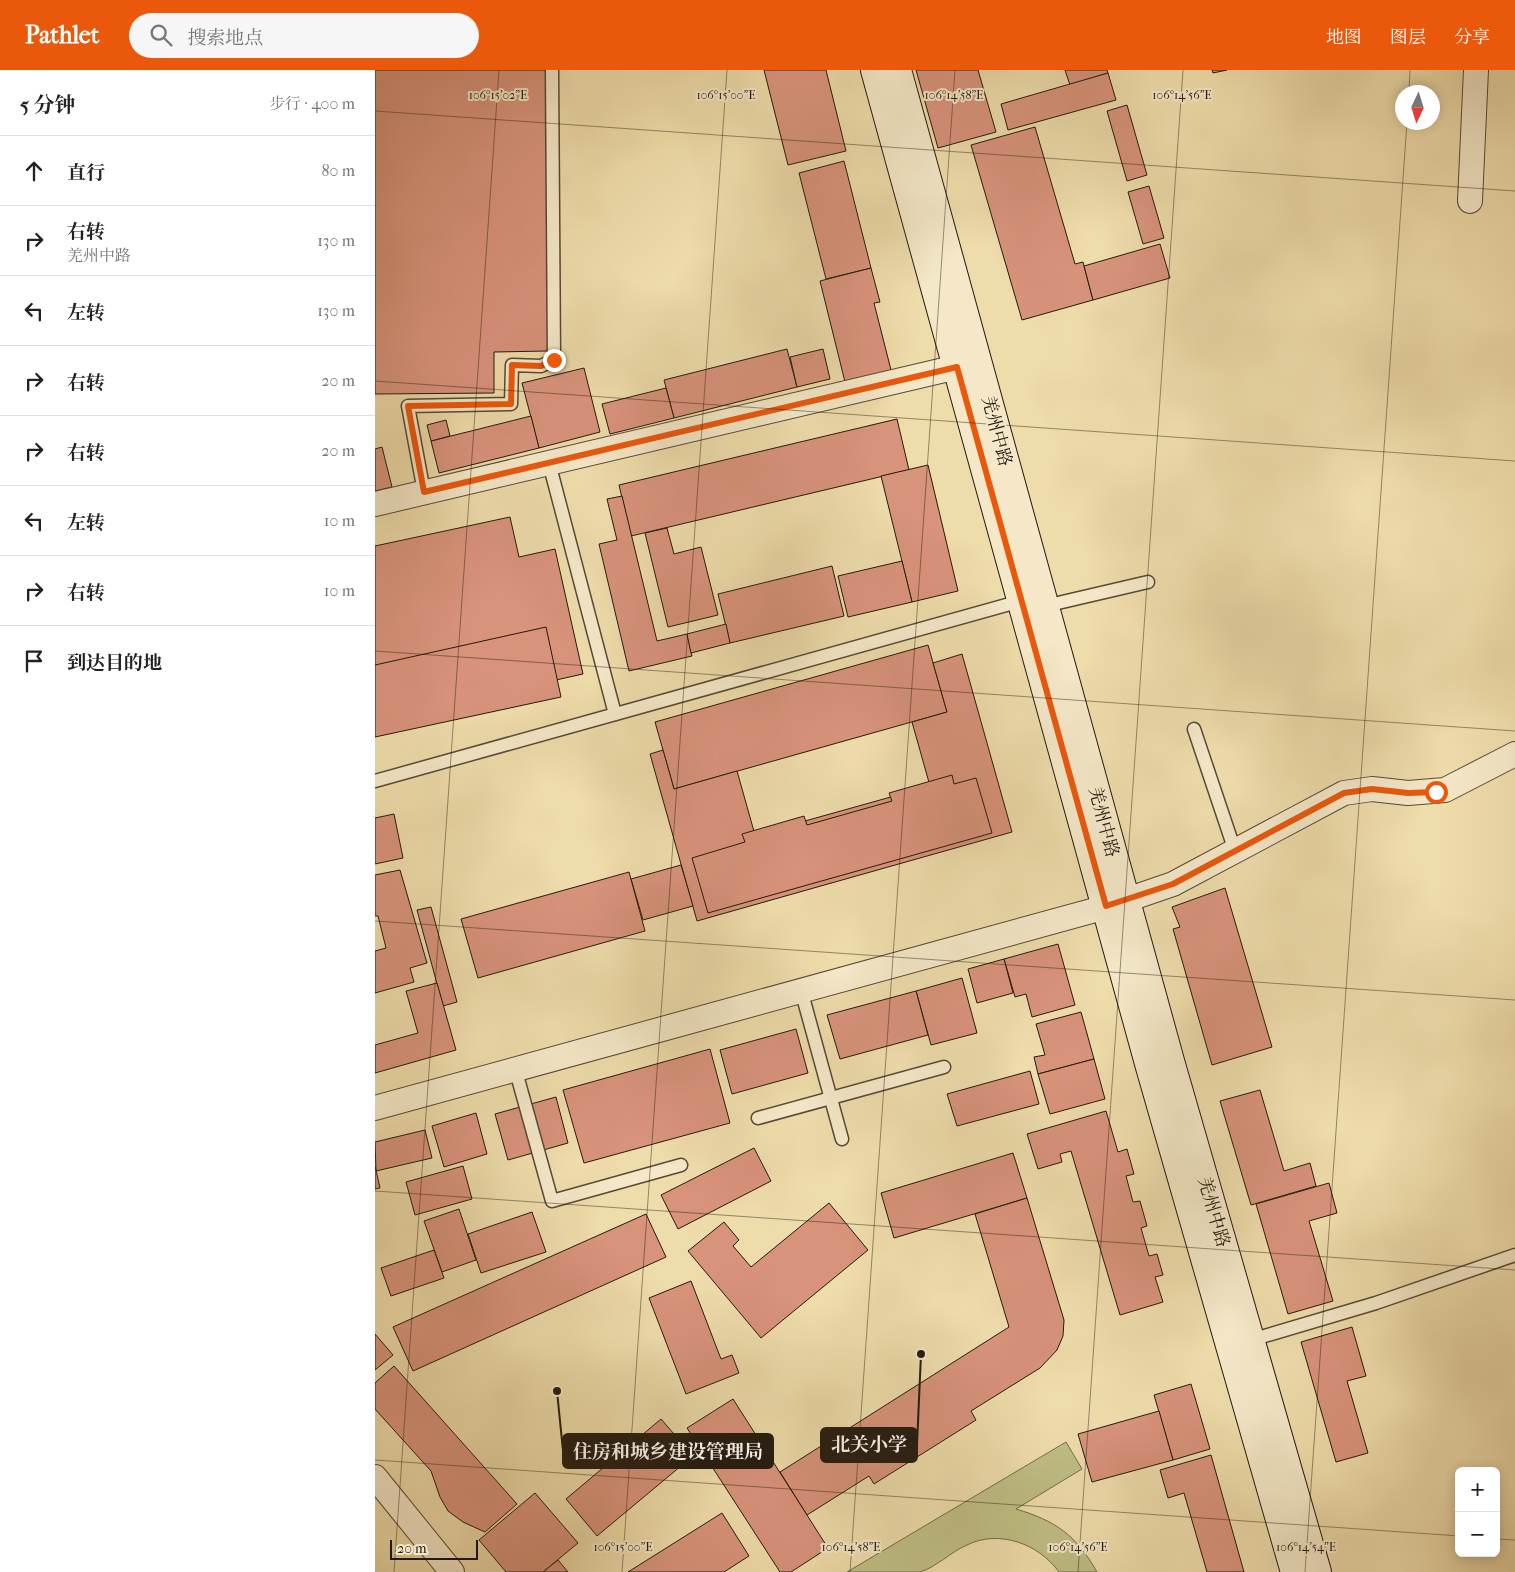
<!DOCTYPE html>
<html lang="zh">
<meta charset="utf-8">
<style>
body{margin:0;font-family:"IM FELL French Canon","Noto Serif SC",serif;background:#f6f6f6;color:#222}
.controls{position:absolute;right:15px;bottom:15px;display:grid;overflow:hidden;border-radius:8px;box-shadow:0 2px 12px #0003}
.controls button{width:45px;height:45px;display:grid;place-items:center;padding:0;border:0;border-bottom:1px solid #e0e0e0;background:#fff;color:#222;font:25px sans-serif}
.compass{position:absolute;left:1020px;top:15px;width:45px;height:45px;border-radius:50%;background:#fff;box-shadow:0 2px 12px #0003;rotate:184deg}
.scale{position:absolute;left:15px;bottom:12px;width:88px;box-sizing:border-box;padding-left:5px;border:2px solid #231a0f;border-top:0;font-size:14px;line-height:18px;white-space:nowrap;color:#231a0f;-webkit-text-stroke:4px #f4e8c8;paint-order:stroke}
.stop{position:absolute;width:15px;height:15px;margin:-11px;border:4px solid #ea580c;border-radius:50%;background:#fff}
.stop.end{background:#ea580c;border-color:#fff;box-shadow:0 1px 5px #0008}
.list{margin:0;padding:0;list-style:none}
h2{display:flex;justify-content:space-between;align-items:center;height:65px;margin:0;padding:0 20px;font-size:21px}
h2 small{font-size:16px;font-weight:400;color:#767676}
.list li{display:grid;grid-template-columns:32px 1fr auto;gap:15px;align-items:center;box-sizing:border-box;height:70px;padding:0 20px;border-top:1px solid #e0e0e0}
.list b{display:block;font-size:19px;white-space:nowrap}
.list p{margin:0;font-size:16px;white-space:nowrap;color:#767676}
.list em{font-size:16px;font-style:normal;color:#767676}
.icon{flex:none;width:28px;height:28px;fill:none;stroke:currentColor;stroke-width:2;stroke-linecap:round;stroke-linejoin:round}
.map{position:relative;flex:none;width:1140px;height:1502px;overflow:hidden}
header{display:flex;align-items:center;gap:30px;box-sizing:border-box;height:70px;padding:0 25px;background:#ea580c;color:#fff}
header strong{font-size:24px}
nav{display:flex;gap:28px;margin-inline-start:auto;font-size:18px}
.search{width:350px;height:45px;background:#f6f6f6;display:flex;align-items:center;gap:12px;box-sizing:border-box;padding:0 18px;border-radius:28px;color:#767676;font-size:19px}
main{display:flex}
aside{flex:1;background:#fff}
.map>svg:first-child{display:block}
.green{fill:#bfbe84;stroke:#716c4a}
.building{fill:#d8937b;stroke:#231a0f}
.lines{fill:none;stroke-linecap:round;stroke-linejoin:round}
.lane-casing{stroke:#564a36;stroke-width:15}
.street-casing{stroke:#564a36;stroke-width:26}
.secondary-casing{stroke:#231a0f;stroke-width:30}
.lane{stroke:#f4e8c8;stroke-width:12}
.street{stroke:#f4e8c8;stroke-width:24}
.secondary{stroke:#f4e8c8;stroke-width:28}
.route{stroke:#ea580c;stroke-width:6}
.ticks{fill:none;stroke:#231a0f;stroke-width:1;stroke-opacity:0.45}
.labels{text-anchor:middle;stroke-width:4;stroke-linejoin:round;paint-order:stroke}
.street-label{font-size:18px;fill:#231a0f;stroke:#f4e8c8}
.ticks-label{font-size:12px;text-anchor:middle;fill:#231a0f;stroke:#f4e8c8;stroke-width:4;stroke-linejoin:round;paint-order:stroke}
.leader{fill:none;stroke:#231a0f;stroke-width:2}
.callout-dot{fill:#231a0f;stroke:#f4e8c8;stroke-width:2}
.callout{fill:#231a0f;stroke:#231a0f;stroke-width:2}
.callout-label{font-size:19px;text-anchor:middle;font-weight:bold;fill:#fff}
</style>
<header>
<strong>Pathlet</strong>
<div class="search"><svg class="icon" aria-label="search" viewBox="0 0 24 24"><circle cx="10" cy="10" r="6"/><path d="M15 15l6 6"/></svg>搜索地点</div>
<nav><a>地图</a><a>图层</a><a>分享</a></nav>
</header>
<main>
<aside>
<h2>5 分钟<small>步行 · 400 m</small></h2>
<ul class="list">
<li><svg class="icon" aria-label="ahead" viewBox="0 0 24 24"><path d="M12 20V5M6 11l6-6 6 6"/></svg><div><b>直行</b></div><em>80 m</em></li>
<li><svg class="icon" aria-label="right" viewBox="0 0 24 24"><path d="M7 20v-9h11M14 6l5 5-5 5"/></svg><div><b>右转</b><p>羌州中路</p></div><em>130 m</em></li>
<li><svg class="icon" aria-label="left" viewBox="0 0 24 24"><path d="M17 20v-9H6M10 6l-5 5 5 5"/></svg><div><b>左转</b></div><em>130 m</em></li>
<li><svg class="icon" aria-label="right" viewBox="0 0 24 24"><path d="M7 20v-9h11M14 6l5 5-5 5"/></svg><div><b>右转</b></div><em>20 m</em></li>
<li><svg class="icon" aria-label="right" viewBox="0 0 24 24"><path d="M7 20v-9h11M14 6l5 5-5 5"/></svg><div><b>右转</b></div><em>20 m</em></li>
<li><svg class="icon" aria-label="left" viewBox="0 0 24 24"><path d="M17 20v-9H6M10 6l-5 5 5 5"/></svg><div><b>左转</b></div><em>10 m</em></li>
<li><svg class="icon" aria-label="right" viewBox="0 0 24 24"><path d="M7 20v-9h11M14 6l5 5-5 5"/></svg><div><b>右转</b></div><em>10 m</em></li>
<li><svg class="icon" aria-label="arrive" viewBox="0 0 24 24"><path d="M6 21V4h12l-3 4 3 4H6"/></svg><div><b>到达目的地</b></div></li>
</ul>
</aside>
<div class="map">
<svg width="1140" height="1502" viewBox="0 0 1140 1502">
<rect width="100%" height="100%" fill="#eedcaa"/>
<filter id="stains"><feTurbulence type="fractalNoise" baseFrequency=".004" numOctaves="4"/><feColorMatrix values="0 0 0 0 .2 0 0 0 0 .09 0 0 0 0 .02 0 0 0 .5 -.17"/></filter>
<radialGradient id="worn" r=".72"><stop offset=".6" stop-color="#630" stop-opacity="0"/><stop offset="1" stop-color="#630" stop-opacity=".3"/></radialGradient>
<path class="green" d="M691,1372l16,27 -66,40c40,12 60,26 81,63h-38c-20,-28 -60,-43 -92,-27 -15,6 -32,23 -47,27 -14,0 -56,0 -73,0z"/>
<g class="building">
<path d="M0,0h171l2,281 -54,1v41l-119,1z"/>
<path d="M389,0h62l20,81 -58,14z"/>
<path d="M541,0h62l18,62 -58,16z"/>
<path d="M690,0h42l1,3 -38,12z"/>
<path d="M837,0h15l-14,3z"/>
<path d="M733,3l8,27 -108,30 -7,-26z"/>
<path d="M752,35l20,70 -20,6 -20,-70z"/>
<path d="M660,57l40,137 8,-2 10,38 -71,20 -51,-175z"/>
<path d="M469,91l27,107 -45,11 -27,-106z"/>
<path d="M774,116l15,52 -21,6 -15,-52z"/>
<path d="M785,174l10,34 -77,22 -9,-34z"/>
<path d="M496,198l9,34 -6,1 17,67 -46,12 -25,-101z"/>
<path d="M412,279l10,38 -123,31 -10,-38z"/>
<path d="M448,279l7,30 -33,8 -7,-30z"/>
<path d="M209,298l16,64 -61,16 -17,-65z"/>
<path d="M291,318l8,30 -64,16 -8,-30z"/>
<path d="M156,346l8,32 -100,25 -8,-32z"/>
<path d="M522,349l12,51 -278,66 -12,-51z"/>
<path d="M71,350l4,16 -19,5 -4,-16z"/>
<path d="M7,377l10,40 -17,4v-42z"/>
<path d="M553,395l30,126 -46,11 -31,-126z"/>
<path d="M247,426l35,145 30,-7 5,22 -63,15 -30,-127 18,-4 -10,-41z"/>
<path d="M135,447l9,40 36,-8 28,125 -208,46v-174z"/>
<path d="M292,458l7,26 27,-7 17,68 -50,12 -23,-94z"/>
<path d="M527,491l10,41 -64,15 -10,-41z"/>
<path d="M457,496l12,50 -114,27 -12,-49z"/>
<path d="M351,554l4,19 -39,10 -4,-19z"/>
<path d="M171,557l15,70 -186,40v-72z"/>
<path d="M553,575l19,67 -273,77 -19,-67z"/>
<path d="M587,584l50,178 -315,89 -47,-167 13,-4 11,39 63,-18 18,64 175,-49 -18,-64 35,-10 -14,-49z"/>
<path d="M577,705l2,9 22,-6 16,55 -284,80 -16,-55 53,-16 -3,-8 62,-18 3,9 85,-24 -3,-8z"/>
<path d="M19,744l9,44 -28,6v-46z"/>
<path d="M306,795l12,41 -50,14 -12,-41z"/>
<path d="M25,800l27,93 -17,5 4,14 -39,11v-42l11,-3 -8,-32h-3v-41z"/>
<path d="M254,802l16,59 -167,47 -17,-59z"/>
<path d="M850,818l47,159 -60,18 -39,-136 7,-2 -8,-20z"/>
<path d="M56,837l26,95 -14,4 -26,-96z"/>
<path d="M683,874l17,61 -43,12 -6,-23 -11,3 -11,-38z"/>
<path d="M629,889l9,34 -36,10 -9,-34z"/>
<path d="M587,908l15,55 -46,12 -15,-54z"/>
<path d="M62,913l19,67 -81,23v-28l43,-12 -12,-42z"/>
<path d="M541,921l12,44 -88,24 -13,-44z"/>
<path d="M706,942l13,47 -56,15 -4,-17 11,-2 -9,-31z"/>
<path d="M421,959l12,44 -76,21 -12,-44z"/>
<path d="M335,979l20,74 -146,40 -21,-73z"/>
<path d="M719,989l11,40 -55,15 -12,-40z"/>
<path d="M655,1001l9,33 -82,22 -10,-32z"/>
<path d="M885,1020l24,81 26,-8 6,23 -65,19 -31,-104z"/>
<path d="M181,1027l12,46 -60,17 -13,-46z"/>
<path d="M731,1041l12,41 9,-3 7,25 -8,2 7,26 7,-1 7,25 -6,2 8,28 8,-2 6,21 -8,2 8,25 -43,13 -49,-164 -11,3 2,8 -24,7 -11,-35z"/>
<path d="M101,1043l11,41 -43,13 -12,-41z"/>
<path d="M50,1060l7,28 -56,13 -1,-29z"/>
<path d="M379,1078l17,33 -93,48 -17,-34z"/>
<path d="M638,1083l14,45 -133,40 -13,-45z"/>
<path d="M0,1096l5,22 -5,1z"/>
<path d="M88,1096l9,33 -57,16 -9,-33z"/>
<path d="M954,1113l8,30 -28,8 24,80 -45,13 -32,-110z"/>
<path d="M652,1128l37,122 -1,16 -6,14 -17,18 -69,43 5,9 -102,64 -5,-8 -62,39 -27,-43 229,-145 -34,-113z"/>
<path d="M454,1133l39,47 -107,88 -73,-87 36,-29 15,18 -6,6 18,21z"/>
<path d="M84,1139l17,51 -34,12 -18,-51z"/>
<path d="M157,1142l14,40 -65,21 -13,-39z"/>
<path d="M271,1144l20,43 -253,114 -20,-44z"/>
<path d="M59,1180l10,28 -53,18 -10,-28z"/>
<path d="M316,1211l30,78 11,-4 7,18 -53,21 -37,-96z"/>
<path d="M977,1257l14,49 -19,5 21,72 -32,9 -35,-120z"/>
<path d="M0,1264l18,21 -18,15z"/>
<path d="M19,1296l123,138 -32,28 -22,-10 -15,-11 -8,-14 -9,-26 -56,-62v-26z"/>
<path d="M816,1314l19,65 -37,11 -19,-65z"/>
<path d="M358,1329l95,149 -37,24h-11l-93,-144z"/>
<path d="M784,1341l14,49 -81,22 -14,-48z"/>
<path d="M286,1349l32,37 -96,80 -31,-37z"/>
<path d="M836,1385l33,117h-37l-23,-79 -16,5 -8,-28z"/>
<path d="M160,1423l43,50 -35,29h-37l-27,-32z"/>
<path d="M347,1443l27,43 -25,16h-96z"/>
<path d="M183,1490l10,12h-25z"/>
</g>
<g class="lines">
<defs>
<g id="lane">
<path d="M174,393l66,251"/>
<path d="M49,422l-16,-86 103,-2 1,-39 29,1 13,-6 -2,-290"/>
<path d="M670,536l103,-24"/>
<path d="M819,659l41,122"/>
<path d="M0,711l646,-180"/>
<path d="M426,920l41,149"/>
<path d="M140,998l37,133 129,-36"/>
<path d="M383,1048l186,-51"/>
<path d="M876,1270l125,-37 139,-48"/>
</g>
<g id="street">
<path d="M1095,131l6,-131"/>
<path d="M0,434l582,-137"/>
<path d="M0,1038l731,-201 67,-23 171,-91 28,-4 36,4 37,-3 70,-36"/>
<path d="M0,1407l77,95"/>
</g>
<g id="secondary">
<path d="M500,0l275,997 145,505"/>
<path d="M522,0l273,991 147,511"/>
</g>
</defs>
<use href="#lane" class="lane-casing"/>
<use href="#street" class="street-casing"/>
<use href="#secondary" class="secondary-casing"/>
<use href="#lane" class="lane"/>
<use href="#street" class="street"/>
<use href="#secondary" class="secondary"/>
</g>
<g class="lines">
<path class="route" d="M179,290l-13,6 -29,-1 -1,39 -103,2 16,86 533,-125 149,539 67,-22 171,-91 28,-4 36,4 28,-1"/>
</g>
<path class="ticks" d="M1034,22l1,-22M0,41l1140,80M0,311l1140,80M0,581l1140,80M0,851l1140,79M0,1121l1140,79M0,1390l1084,76M1121,1469l19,1M19,1502l105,-1502M247,1502l105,-1502M475,1502l105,-1502M703,1502l105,-1502M930,1502l102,-1450"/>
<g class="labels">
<g class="street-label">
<text transform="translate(622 361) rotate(75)" y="6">羌州中路</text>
<text transform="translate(729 752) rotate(75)" y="6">羌州中路</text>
<text transform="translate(839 1142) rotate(74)" y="6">羌州中路</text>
</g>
</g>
<g class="ticks-label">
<text x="123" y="29">106°15'02"E</text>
<text x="351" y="29">106°15'00"E</text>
<text x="579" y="29">106°14'58"E</text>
<text x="807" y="29">106°14'56"E</text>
<text x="248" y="1481">106°15'00"E</text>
<text x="476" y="1481">106°14'58"E</text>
<text x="703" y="1481">106°14'56"E</text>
<text x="931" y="1481">106°14'54"E</text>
</g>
<path class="leader" d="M546 1284L542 1375M182 1321L188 1381"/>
<g class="callout-dot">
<circle cx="546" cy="1284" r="5"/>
<circle cx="182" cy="1321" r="5"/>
</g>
<g class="callout">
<rect x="446" y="1358" width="96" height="34" rx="5"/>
<rect x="188" y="1364" width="210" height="34" rx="5"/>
</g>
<g class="callout-label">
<text x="494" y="1381">北关小学</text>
<text x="293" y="1388">住房和城乡建设管理局</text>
</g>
<rect width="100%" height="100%" filter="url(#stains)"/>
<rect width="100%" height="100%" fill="url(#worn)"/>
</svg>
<div class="controls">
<button>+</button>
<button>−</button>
</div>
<svg class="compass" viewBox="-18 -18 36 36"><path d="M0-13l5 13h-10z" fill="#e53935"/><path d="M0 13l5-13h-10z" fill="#767676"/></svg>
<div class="scale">20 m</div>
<div class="stop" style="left:1061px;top:722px"></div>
<div class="stop end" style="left:179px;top:290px"></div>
</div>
</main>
